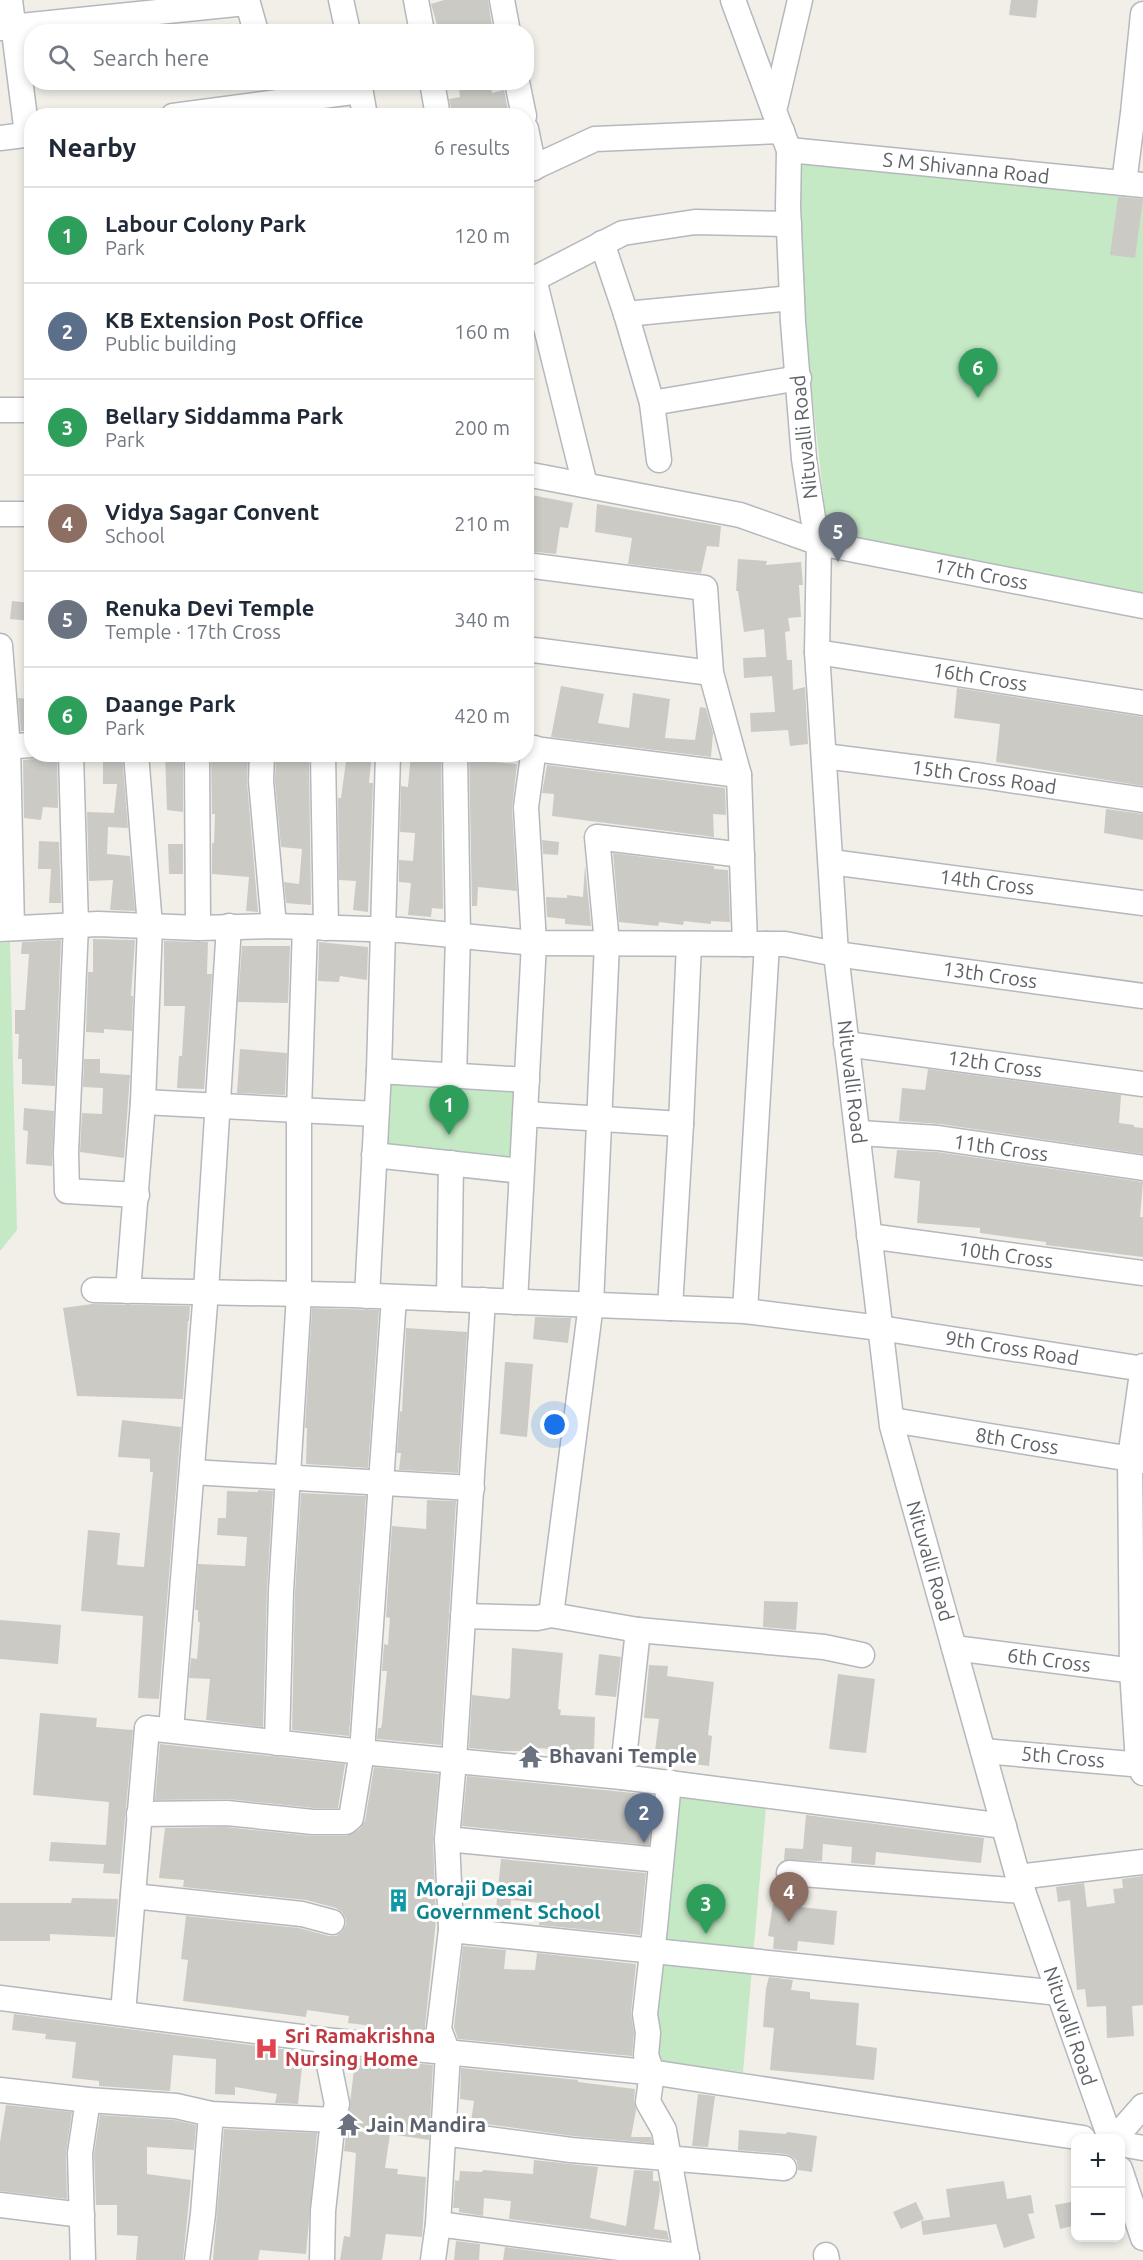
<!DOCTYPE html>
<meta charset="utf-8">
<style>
body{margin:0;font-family:Ubuntu,sans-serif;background:#f2f2f3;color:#1f2937}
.controls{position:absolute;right:18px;bottom:18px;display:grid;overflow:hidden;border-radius:12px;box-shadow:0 3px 9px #0003}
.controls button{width:54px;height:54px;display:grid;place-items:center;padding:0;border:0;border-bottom:2px solid #e0e1e3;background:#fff;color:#1f2937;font:30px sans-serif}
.you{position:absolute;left:555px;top:1425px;width:21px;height:21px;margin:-15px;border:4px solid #fff;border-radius:50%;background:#1a73e8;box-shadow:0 0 0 9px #1a73e833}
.badge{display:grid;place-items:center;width:39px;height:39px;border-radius:50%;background:#ea4335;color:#fff;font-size:20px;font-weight:700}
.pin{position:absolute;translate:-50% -50px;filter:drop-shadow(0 2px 3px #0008)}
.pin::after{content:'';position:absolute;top:32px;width:21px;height:18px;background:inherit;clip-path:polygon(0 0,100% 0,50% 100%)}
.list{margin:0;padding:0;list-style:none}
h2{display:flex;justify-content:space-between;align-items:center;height:78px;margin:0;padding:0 24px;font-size:26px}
h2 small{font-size:20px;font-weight:400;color:#747a83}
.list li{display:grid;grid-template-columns:39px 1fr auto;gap:18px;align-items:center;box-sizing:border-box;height:96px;padding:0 24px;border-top:2px solid #e0e1e3}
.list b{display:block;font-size:22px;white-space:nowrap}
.list p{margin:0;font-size:20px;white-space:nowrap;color:#747a83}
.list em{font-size:20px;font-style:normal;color:#747a83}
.icon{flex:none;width:33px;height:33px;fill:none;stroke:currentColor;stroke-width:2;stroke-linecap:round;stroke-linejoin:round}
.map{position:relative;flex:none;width:1143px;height:2260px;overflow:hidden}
.search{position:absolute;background:#fff;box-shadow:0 3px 9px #0003;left:24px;top:24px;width:510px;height:66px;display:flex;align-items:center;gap:15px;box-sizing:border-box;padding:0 21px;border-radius:24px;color:#747a83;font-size:22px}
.panel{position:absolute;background:#fff;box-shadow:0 3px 9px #0003;left:24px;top:108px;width:510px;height:654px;border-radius:24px}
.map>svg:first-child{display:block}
.green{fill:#c5e8c5}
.building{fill:#cccac5}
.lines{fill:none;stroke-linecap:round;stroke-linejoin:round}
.minor-casing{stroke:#b5b8bc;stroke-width:27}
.minor{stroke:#fff;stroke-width:24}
.labels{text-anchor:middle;stroke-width:6;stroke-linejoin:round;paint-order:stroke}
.street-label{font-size:20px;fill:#5f6368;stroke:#fff}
.worship-label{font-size:20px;font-weight:bold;fill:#5b616d;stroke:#fff;text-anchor:start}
.culture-label{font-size:20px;font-weight:bold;fill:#0d838f;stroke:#fff;text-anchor:start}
.health-label{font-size:20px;font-weight:bold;fill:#be3a42;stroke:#fff;text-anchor:start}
</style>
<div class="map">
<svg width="1143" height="2260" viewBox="0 0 1143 2260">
<rect width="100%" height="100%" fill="#f1efe8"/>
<g class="green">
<path d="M799,158l344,41v405l-315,-67 -26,-233z"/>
<path d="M10,942l7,288 -17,21v-308z"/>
<path d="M379,1071l148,9 -6,91 -147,-16z"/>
<path d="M670,1796l96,11 -23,265 -99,-12z"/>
</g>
<g class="building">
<path d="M444,0h44l5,32h-54l-8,-28z"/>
<path d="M1011,0h27l-2,18 -27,-3z"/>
<path d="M458,82h32l2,11 12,-3 5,26h-56l-4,-17 11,-2z"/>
<path d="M1118,197l25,2 -8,59 -25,-3z"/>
<path d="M526,494l47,9 -5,25 -8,-1 -4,27 -30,-3z"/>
<path d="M597,504l124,22 -2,21 -12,-1 -6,27 -73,-9 4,-26 -37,-6z"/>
<path d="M738,559l29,2 -1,4 35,-3 2,23h-4l2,32 -13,1 2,13 -5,1 2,28h5l1,30 12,-3 3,57 -18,2 -2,-16 -37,2 -1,-19 25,-1 -3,-36 -28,2 -1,-20 23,-1 -2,-28 -20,3 -6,-41h-2z"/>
<path d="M12,601l20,2v18l-22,-2z"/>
<path d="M561,686l43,8 -6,29 31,5 4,-35 37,6 -5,39 30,2 5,-33 6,1 7,25 -2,24 -160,-20z"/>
<path d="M957,688l186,29v69l-147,-24 4,-38 -46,-6z"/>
<path d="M18,698l14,1v32h-11z"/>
<path d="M42,754h15l1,54 -15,-1 -2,13 -17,-2 -1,-58 10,-1z"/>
<path d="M103,754h19l6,74 -20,-1 -1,27 23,2 5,55 -25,-1 3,-30 -24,1 -2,-69 27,1 3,-29h-14z"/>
<path d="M165,754h18v58l-16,-2z"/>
<path d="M211,754h37l-1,28 11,130 -12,-1 3,-34 -37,-3v-31h2l1,-29h-3z"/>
<path d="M276,754h27l-1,7 7,1 2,143 -25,-2 -2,-21 15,2 3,-35 -21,-2 -6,-66z"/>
<path d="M347,754h25l-3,29h4l-5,129 -15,-2 3,-29 -17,-1 -1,-82h3z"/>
<path d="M411,754l28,2 2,-2 2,155 -11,-1 -1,9 -23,-2 3,-32 -12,-1v-22l14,1 2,-28 -15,-1 1,-46 7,1z"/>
<path d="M469,755l24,2v5l24,2 -5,44 5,83 -39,-4 -1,19h-5z"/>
<path d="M547,765l178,23 1,27 -13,-1 1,23 -162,-21 2,-22 -12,-1z"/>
<path d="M1106,809l37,5v26l-39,-7z"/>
<path d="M542,840l17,2 -1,13 -15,-1z"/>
<path d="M39,841l20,1 2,61h-12l2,-34h-13z"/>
<path d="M168,844h15v30h-14z"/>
<path d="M613,853l101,13v3l14,1 2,52 -19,-1v3l-27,-3 -1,4 -24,-3 -1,4 -39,-4z"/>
<path d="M585,865l6,61 -26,-2v-5l-18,-2 -1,-20 21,1v-3l16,2z"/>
<path d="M93,939l42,1 -4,56h2l-1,35 -28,-2v4l-18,-1 2,-60h5z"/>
<path d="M61,940l-6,146 -33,-2v-25h-4l1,-25h-4v-24h10l4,-56h-8l1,-12z"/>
<path d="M164,941l44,1 -1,32h5l-8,115 -27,-1 2,-32h3l3,-50h-21z"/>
<path d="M319,942l49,5 -1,33 -27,-4 -1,6 -21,-1z"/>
<path d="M242,946h48l-2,57 -50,-1z"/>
<path d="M240,1049l47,4 -2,42 -48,-2z"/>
<path d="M84,1059h16v14l30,2 -6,83 -44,-6 2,-39 20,1 1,-26 -20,-1z"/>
<path d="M928,1069l193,26 -2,28 15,2v2l9,1v26l-203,-30 -41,-3 3,-33 23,2z"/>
<path d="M24,1108l30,3 -2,55 -26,-2 2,-33 -5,-1z"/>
<path d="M897,1150l40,2 206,30 -3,35h3v40l-97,-12v-3l-66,-9v-5l-63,-5 3,-42 -26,-3z"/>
<path d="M92,1304l98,2 -1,15h-1l-5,78 -106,-3 -14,-88z"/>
<path d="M312,1308l67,2 -11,158 -62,-4 1,-36h-2z"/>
<path d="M535,1317l36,1 -3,25 -35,-4z"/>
<path d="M406,1328l61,4 -9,141 -59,-3 2,-17h-4l3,-42 2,1z"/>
<path d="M505,1362l28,2 -6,73 -27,-3z"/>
<path d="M122,1420l59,7 -22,272 -21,-1 5,-82 -62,-5 7,-81 32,3 -3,32 27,2 9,-95h-3v-13l-32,-2z"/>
<path d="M258,1490l15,1 -6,99 -4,137 -57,-7 4,-41 -21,-1 2,-20 6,1 3,-37h-2v-12h-3l3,-46 47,2 2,-29 -30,-2 1,-17h8l1,-27 31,1z"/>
<path d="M301,1493l65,3 -17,240 -57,-6 3,-138z"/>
<path d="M427,1500l29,1 -15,244 -64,-6 1,-11h3l1,-5 5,-52h-5l2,-27 4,1 2,-27 -4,-1 6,-91 34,3z"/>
<path d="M764,1601l34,1 -2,28 -33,-3z"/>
<path d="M0,1620l61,5 -3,39 -58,-5z"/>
<path d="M512,1648l51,5 -5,56 3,1 -1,5 35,2 -1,35 -71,-5v4h-23l-31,-3 3,-53 36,4 2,-2z"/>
<path d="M599,1654l22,3 -5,40 -21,-2z"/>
<path d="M649,1665l19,1 -1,10 47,6 -6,53 4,1 -3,30 -55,-7 5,-40 -15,-1z"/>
<path d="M838,1674l37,5 -9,74 -37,-4z"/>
<path d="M40,1713l57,5 -1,9 37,3 -13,144 -17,-1 1,-9 -55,-3 2,-19 55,3 3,-43 -76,-7z"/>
<path d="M160,1744l185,20 -7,44h-24l-86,-9 -73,1z"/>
<path d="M374,1767l65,7 -6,65 3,81 -11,107 1,9 -61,-6v-5l-17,-2 1,-7 -42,-6 -1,7 -123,-16 5,-41 -7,-1 5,-43 113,12 30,8h7l6,-4 4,-7v-6l-4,-7 -6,-4 -30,-8 -123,-13 1,-7 -25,-2 6,-50 61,-1 86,9h35l13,-7 5,-8z"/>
<path d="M467,1776l186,19 -4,50 -187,-19z"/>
<path d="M806,1815l178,23 -3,25 -105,-11 -1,13 -24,-2 1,-16 -29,-3 -1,17 -38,-1 1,-12 18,1z"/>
<path d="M501,1859l145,14 -6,62 -101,-10 2,-22 -30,-3 -2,22 -44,-5v-12l31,4z"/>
<path d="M1143,1876v129l-11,1 2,30 -27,2 -1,-32 -19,1 -2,-18 -8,1 -7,-90 -12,2 -2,-15 28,-4 3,24 28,-4 -2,-14 10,-1 -1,-9z"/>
<path d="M72,1898l46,1 -3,38 -65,-3v7h-50v-38h71z"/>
<path d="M773,1904l64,7 -3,34 -36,-4 -1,10 -24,-2 1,-12 -6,-1z"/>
<path d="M463,1946l43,4 -2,19 31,1 2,-17 99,11 -5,49 3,20 -2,23 -174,-17 -4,-12z"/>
<path d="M769,1977l24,3 -2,10 19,2v7l49,4 -3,42 21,3 -3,32 -104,-10 4,-42 -11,-1 3,-39z"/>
<path d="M14,2014l298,39 3,15 -13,-1 -4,37 -23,-1 2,-9 -42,-7v8l-20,-1 1,-35 -43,-4 -3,36 -71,-5v-5l-27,-3 4,-36 -31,-3 1,-5 -34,-4z"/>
<path d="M349,2057l84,8 -4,75 -39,-6 -5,34 13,1 -1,5 29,3 -4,60 -36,-3 -4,26h-42l4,-24 6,1 6,-84 -12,-2 10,-81h-7z"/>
<path d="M461,2068l117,12v2l57,7 -1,12 2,9 -5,27h20l1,6 -79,-7 -102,-14 3,-21 -14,-2z"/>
<path d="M698,2094l17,2 -7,51 -16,-1z"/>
<path d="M6,2105l66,7 -6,41 1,46 -67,-8v-49z"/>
<path d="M100,2115l74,5 22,5 -2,25 -47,-3v27l44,6 -8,80h-47l2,-24 -21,-1v-30h-21l-2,-51z"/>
<path d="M224,2129l93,4 -11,121 -46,-4 -2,10h-45z"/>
<path d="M739,2130l47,4 1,-2 30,4 -5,36 -14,-2 -1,-9 -4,-4 -7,-3 -48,-4z"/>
<path d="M534,2160l64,7 -8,51 36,8 8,-56 19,1v10h6l1,9 -6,39 13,2 2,9 -160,-21 2,-18 -27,-3 -1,18 -24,-4v-4h-6l2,-28 4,1 1,-10 22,1 1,-2 50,4z"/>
<path d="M1004,2181l3,18 24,-4 3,18 -6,1 7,24 -31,10 -8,-24 -73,11 -2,-14 29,-4 -4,-28z"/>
<path d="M1076,2201v24l-16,4 -5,-24z"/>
<path d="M916,2202l8,17 -23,10 -8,-17z"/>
<path d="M456,2241l24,3 -1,16h-25z"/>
<path d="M505,2247l96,13h-98z"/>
</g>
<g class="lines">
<defs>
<g id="minor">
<path d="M10,0l17,134"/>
<path d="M247,0l9,32"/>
<path d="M341,0l7,32"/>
<path d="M416,0l6,32"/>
<path d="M502,0l6,32"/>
<path d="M733,0l41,111"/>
<path d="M800,0l-26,111 15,39 -1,57 5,115 11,137 9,59 6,25 -2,109 19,302 56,472 126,451 92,261"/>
<path d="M0,28l246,-25"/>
<path d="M359,82l6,34"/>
<path d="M432,82l6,34"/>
<path d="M517,82l7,34"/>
<path d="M173,116l187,-25"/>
<path d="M526,129l8,39"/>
<path d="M0,138l32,-4"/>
<path d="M789,150l354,35"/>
<path d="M526,171l69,-32 187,-8"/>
<path d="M1124,183l9,-70 10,-99"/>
<path d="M602,243l24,71 26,89 7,57"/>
<path d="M534,279l51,206"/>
<path d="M526,283l97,-50 72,-11 94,2"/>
<path d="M626,314l166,-16"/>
<path d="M652,403l147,-25"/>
<path d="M0,410h32"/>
<path d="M526,474l214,41 79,28 324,63"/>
<path d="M0,514h32"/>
<path d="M526,565l179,23 6,85 28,102"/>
<path d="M0,646l8,101 4,181"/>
<path d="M526,649l185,24"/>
<path d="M817,652l326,51"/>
<path d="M0,747l32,-2"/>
<path d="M526,748l213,27 6,169"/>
<path d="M71,754l5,171 -10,228 1,38 70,4"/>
<path d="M197,754l1,174"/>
<path d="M262,754l-1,27 13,145"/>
<path d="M323,754l3,174"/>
<path d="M824,756l159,20 160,24"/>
<path d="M831,862l312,41"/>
<path d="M0,929l98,-5 100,4 76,-2 127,4 133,13 251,1 51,10 307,42"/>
<path d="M846,1044l297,40"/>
<path d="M379,1071l148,9"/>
<path d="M454,1076l4,-140 -3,-182"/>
<path d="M143,1102l233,12"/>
<path d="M525,1114l156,10"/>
<path d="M859,1133l79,5 205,30"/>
<path d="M374,1155l147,16"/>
<path d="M869,1236l274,37"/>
<path d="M94,1290l257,5 394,16 135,17 263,41"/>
<path d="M128,1291l15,-189 7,-176 -14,-172"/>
<path d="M367,1296l12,-225 9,-317"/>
<path d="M449,1299l2,-136"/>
<path d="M515,1302l19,-359 -8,-136 8,-59"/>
<path d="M670,1308l11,-184 8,-180"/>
<path d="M745,1311l22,-367"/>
<path d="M1143,1366l-13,92 2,212 6,93 5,10"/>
<path d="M892,1420l251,41"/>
<path d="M192,1472l280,16"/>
<path d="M551,1615l40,-311 16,-361 -10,-106 145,18"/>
<path d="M463,1616l74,2 14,-3 87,15 186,17 38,8"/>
<path d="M954,1648l189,24"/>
<path d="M171,1730l35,-439 23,-365"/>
<path d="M277,1743l4,-152 18,-297v-184l6,-183"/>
<path d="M983,1751l160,14"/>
<path d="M622,1777l16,-147"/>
<path d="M669,1782l-14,145 -10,87 3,19 -2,22 6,18 -4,29 16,28 23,130"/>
<path d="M139,1814l88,-1 86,9h33l5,-4 11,-66 32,-454"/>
<path d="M447,1839l213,21"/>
<path d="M789,1873l234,18"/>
<path d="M1018,1877l125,-15"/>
<path d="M133,1896l169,18 30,8"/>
<path d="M451,1930l608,63"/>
<path d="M0,1998l324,42 333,33 426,65"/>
<path d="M123,2013l24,-285 215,24 260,25 382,49"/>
<path d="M0,2090l88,10 88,6 35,8 122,6"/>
<path d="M443,2133l128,17 213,18"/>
<path d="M1115,2138l28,-32"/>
<path d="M1120,2144l23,4"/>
<path d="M1120,2169l23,69"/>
<path d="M0,2205l82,10"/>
<path d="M438,2224l249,33"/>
<path d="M826,2255l1,5"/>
<path d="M83,2260l-3,-107 8,-53"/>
<path d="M197,2260l6,-46 8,-100"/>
<path d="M322,2260l1,-49 10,-91 4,-16 -13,-64"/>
<path d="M433,2260l5,-36 10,-171 -9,-24 12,-99 -4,-91 7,-78 29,-461"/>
</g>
</defs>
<use href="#minor" class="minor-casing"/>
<use href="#minor" class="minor"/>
</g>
<defs>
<symbol id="temple-bare" viewBox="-9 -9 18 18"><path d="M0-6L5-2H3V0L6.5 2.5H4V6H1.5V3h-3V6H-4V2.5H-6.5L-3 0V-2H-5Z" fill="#6b7280" stroke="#fff" stroke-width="2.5" paint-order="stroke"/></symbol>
<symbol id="building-bare" viewBox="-9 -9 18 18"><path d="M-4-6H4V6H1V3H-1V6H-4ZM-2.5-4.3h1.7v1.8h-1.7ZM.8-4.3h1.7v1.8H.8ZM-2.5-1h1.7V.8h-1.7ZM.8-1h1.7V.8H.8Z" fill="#0f9aa8" stroke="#fff" stroke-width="2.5" paint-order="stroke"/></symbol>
<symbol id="hospital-bare" viewBox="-9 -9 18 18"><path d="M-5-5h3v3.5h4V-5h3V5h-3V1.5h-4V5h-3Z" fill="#e0444e" stroke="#fff" stroke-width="2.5" paint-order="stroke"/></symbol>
</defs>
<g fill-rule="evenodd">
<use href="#temple-bare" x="514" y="1740" width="33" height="33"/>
<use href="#building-bare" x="382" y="1884" width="33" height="33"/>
<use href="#hospital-bare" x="250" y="2032" width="33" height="33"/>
<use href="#temple-bare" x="332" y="2108" width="33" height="33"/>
</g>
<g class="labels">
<g class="street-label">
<text transform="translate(966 168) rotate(6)" y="7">S M Shivanna Road</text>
<text transform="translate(804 437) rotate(-96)" y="7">Nituvalli Road</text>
<text transform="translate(981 574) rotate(11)" y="7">17th Cross</text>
<text transform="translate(980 677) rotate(9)" y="7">16th Cross</text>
<text transform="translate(984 777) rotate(8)" y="7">15th Cross Road</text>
<text transform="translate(987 882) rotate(7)" y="7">14th Cross</text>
<text transform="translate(990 975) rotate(8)" y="7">13th Cross</text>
<text transform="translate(995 1064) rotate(8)" y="7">12th Cross</text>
<text transform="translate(852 1082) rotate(83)" y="7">Nituvalli Road</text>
<text transform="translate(1001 1148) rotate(8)" y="7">11th Cross</text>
<text transform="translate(1006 1255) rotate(8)" y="7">10th Cross</text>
<text transform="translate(1012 1348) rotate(9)" y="7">9th Cross Road</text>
<text transform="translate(1017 1441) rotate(9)" y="7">8th Cross</text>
<text transform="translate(930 1561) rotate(74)" y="7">Nituvalli Road</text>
<text transform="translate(1049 1660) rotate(7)" y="7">6th Cross</text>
<text transform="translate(1063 1757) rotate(5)" y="7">5th Cross</text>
<text transform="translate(1070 2026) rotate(71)" y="7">Nituvalli Road</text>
</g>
<g class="worship-label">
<text x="549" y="1763">Bhavani Temple</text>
<text x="366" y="2132">Jain Mandira</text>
</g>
<g class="culture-label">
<text x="416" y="1896">Moraji Desai<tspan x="416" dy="23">Government School</tspan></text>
</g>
<g class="health-label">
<text x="285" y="2043">Sri Ramakrishna<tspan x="285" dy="23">Nursing Home</tspan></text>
</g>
</g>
</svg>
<div class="controls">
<button>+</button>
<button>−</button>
</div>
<div class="you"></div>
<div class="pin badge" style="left:449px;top:1135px;background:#2e9e5b">1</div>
<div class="pin badge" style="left:644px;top:1843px;background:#5c6f8a">2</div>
<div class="pin badge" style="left:706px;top:1934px;background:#2e9e5b">3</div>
<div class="pin badge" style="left:789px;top:1922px;background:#8d6e63">4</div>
<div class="pin badge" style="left:838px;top:562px;background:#6b7280">5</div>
<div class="pin badge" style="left:978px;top:398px;background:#2e9e5b">6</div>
<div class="search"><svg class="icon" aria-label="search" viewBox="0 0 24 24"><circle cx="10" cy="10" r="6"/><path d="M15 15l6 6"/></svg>Search here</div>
<section class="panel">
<h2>Nearby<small>6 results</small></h2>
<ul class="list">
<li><span class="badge" style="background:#2e9e5b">1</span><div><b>Labour Colony Park</b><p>Park</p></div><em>120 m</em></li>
<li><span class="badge" style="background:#5c6f8a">2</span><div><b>KB Extension Post Office</b><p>Public building</p></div><em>160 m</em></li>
<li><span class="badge" style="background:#2e9e5b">3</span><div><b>Bellary Siddamma Park</b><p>Park</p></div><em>200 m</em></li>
<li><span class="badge" style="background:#8d6e63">4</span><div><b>Vidya Sagar Convent</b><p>School</p></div><em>210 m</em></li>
<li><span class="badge" style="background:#6b7280">5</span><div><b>Renuka Devi Temple</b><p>Temple · 17th Cross</p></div><em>340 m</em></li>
<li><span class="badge" style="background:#2e9e5b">6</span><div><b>Daange Park</b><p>Park</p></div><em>420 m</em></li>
</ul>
</section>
</div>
